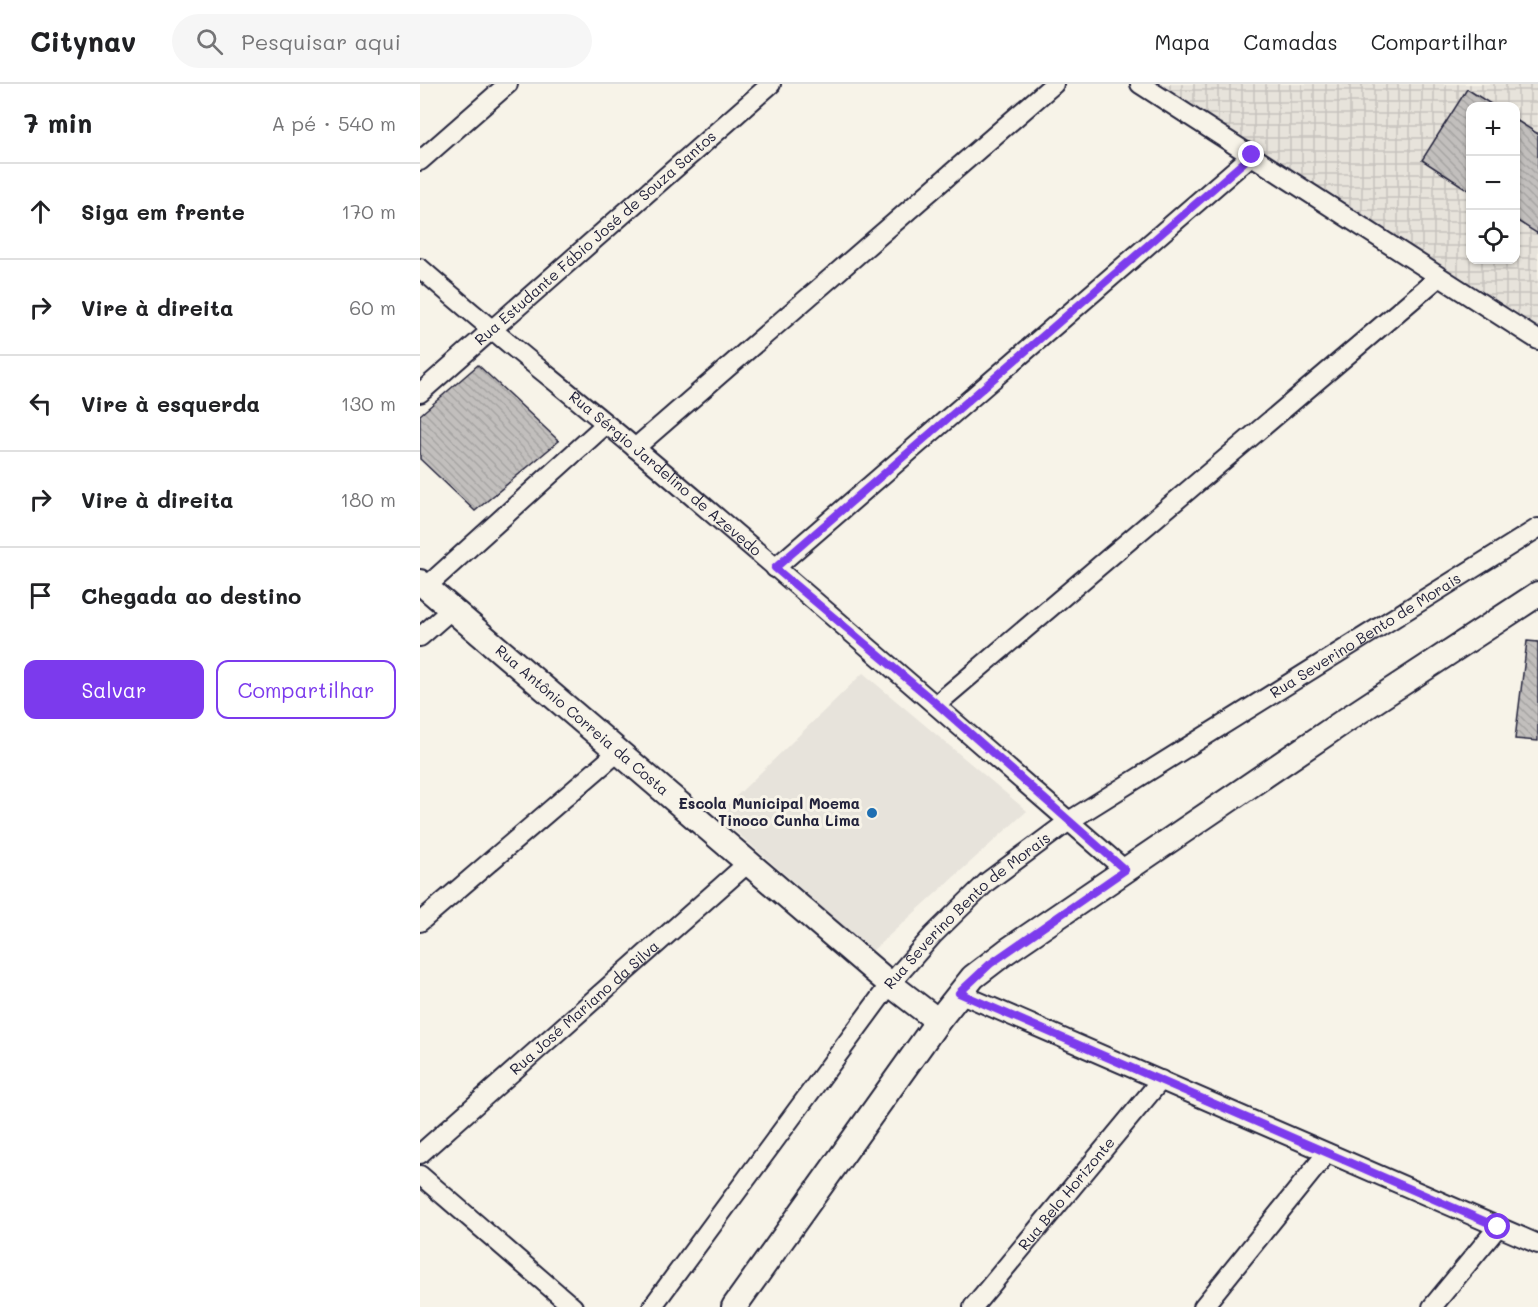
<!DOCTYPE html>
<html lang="pt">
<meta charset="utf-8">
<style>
body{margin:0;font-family:Mali,sans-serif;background:#f6f6f6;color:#202124}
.controls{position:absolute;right:18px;top:18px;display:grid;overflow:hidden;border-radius:12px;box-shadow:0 2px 4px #0004}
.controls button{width:54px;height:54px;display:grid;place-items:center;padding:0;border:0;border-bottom:2px solid #e0e0e0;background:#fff;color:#202124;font:30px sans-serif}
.stop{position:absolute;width:18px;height:18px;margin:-14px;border:4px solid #7c3aed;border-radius:50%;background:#fff}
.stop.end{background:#7c3aed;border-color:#fff;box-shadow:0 2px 6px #0008}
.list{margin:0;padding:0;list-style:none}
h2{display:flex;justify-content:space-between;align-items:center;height:78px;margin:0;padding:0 24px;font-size:26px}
h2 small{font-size:20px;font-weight:400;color:#757577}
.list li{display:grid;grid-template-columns:39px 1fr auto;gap:18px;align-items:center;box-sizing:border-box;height:96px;padding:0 24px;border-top:2px solid #e0e0e0}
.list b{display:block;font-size:22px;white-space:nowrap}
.list em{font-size:20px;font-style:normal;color:#757577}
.actions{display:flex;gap:12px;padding:18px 24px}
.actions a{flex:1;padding:14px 0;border:2px solid #7c3aed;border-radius:12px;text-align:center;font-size:21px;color:#7c3aed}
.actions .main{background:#7c3aed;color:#fff}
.icon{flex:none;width:33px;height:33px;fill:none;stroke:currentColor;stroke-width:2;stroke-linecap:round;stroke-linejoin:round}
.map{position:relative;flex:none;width:1118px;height:1223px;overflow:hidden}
header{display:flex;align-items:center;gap:36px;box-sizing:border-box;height:84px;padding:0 30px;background:#fff;border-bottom:2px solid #e0e0e0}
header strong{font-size:28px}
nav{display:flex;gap:33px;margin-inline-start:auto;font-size:21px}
.search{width:420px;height:54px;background:#f6f6f6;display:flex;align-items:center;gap:15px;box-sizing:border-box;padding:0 21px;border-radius:33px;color:#757577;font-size:22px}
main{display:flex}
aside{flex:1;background:#fff}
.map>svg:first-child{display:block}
.built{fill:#e7e3db}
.industrial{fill:url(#industrial-grid);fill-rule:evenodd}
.building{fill:url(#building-back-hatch);stroke:#22223b;stroke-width:1.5}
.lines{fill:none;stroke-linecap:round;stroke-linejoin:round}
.minor-casing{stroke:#22223b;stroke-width:22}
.tertiary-casing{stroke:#22223b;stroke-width:28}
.minor{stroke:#f7f3e8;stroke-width:18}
.tertiary{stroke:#f7f3e8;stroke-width:24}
.route{stroke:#7c3aed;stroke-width:8}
.poi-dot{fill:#1f6fb2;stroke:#f7f3e8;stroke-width:2}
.labels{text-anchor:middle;stroke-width:6;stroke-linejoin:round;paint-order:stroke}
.street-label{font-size:15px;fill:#22223b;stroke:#f7f3e8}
.poi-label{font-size:15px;font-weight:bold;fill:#22223b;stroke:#f7f3e8;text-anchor:end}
</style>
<header>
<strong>Citynav</strong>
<div class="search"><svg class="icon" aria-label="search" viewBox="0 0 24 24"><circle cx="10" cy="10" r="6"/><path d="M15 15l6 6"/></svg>Pesquisar aqui</div>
<nav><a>Mapa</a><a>Camadas</a><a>Compartilhar</a></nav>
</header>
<main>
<aside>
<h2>7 min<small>A pé · 540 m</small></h2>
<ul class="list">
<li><svg class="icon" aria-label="ahead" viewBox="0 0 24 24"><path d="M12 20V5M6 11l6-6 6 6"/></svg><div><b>Siga em frente</b></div><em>170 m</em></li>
<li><svg class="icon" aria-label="right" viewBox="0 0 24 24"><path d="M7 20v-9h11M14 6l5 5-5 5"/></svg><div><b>Vire à direita</b></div><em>60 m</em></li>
<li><svg class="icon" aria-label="left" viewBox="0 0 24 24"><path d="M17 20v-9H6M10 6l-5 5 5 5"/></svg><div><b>Vire à esquerda</b></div><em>130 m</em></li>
<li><svg class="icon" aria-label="right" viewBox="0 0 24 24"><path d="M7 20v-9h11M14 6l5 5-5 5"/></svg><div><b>Vire à direita</b></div><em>180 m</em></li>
<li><svg class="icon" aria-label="arrive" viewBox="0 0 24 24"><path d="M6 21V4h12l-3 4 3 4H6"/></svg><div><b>Chegada ao destino</b></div></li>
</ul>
<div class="actions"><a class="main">Salvar</a><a>Compartilhar</a></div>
</aside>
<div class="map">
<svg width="1118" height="1223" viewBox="0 0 1118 1223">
<defs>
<pattern id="industrial-grid" width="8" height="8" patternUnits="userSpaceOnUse" patternTransform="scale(1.5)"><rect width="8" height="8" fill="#e7e3db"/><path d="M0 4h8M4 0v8" fill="none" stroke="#c6c2bd"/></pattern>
<pattern id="building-back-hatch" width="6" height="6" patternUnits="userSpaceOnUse" patternTransform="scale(1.5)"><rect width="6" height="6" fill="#c2bfbd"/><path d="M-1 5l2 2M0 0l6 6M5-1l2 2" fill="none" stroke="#a6a4a3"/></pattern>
</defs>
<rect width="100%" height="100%" fill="#f7f3e8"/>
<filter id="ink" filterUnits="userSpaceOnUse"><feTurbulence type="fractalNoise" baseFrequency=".0167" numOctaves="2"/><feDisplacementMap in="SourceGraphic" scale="12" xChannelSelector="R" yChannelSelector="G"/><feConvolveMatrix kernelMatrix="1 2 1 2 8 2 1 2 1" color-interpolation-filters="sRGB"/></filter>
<g filter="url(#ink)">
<path class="built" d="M443,589l164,138 -155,140 -155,-136z"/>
<path class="industrial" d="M731,0h387v250zM1050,22h46v154h-46z"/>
<g class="building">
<path d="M1047,5l27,17h-24v85l-48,-31z"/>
<path d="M1096,36l22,14v100l-22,-14z"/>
<path d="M58,281l81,76 -84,70 -55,-52v-44z"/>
<path d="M1107,557l11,1v99l-23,-2z"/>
</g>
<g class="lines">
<defs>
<g id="minor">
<path d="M720,0l398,256"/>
<path d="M0,77l88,-77"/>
<path id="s1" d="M0,184c70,62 143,119 214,179 165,139 328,281 491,423"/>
<path id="s2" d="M0,309l351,-309"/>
<path d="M215,364l419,-364"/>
<path d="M355,484l477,-413"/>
<path d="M6,503l180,-163"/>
<path d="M0,553l32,-28"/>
<path d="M517,620l502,-427"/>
<path d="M0,838l198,-170"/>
<path d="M539,909l579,251"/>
<path id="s3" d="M0,1070l329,-292"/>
<path d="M0,1091l153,132"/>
<path id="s4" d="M232,1223l238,-323 43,-49 54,-53 82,-61 469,-293"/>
<path id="s5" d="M553,1223l188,-227"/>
<path d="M783,1223l124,-154"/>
<path d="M1012,1223l66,-80"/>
</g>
<g id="tertiary">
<path id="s6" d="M0,498l470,402 48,37"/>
<path d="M314,1223l204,-286 35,-44 34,-26 336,-229 195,-128"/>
</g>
</defs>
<use href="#minor" class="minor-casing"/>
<use href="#tertiary" class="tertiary-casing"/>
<use href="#minor" class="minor"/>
<use href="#tertiary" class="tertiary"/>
</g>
</g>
<g class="lines" filter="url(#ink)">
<path class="route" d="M832,71l-477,413 162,136 188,166 -135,94 -31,29 539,234"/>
</g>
<circle class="poi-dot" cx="452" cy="729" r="6"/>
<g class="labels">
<g class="street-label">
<text dy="5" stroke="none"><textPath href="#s2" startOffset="234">Rua Estudante Fábio José de Souza Santos</textPath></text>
<text dy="5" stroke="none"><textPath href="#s1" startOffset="320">Rua Sérgio Jardelino de Azevedo</textPath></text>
<text dy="5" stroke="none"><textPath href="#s4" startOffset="994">Rua Severino Bento de Morais</textPath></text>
<text dy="5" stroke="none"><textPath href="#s6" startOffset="213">Rua Antônio Correia da Costa</textPath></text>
<text dy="5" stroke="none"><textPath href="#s4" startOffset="508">Rua Severino Bento de Morais</textPath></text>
<text dy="5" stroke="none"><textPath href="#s3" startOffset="220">Rua José Mariano da Silva</textPath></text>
<text dy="5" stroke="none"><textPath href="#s5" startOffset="147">Rua Belo Horizonte</textPath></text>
</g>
<g class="poi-label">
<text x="440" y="725">Escola Municipal Moema<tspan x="440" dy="17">Tinoco Cunha Lima</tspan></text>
</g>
</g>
</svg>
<div class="controls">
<button>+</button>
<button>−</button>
<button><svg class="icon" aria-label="locate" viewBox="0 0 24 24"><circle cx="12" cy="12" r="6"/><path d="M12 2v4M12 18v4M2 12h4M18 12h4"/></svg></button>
</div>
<div class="stop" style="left:1078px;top:1143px"></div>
<div class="stop end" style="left:832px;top:71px"></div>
</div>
</main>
